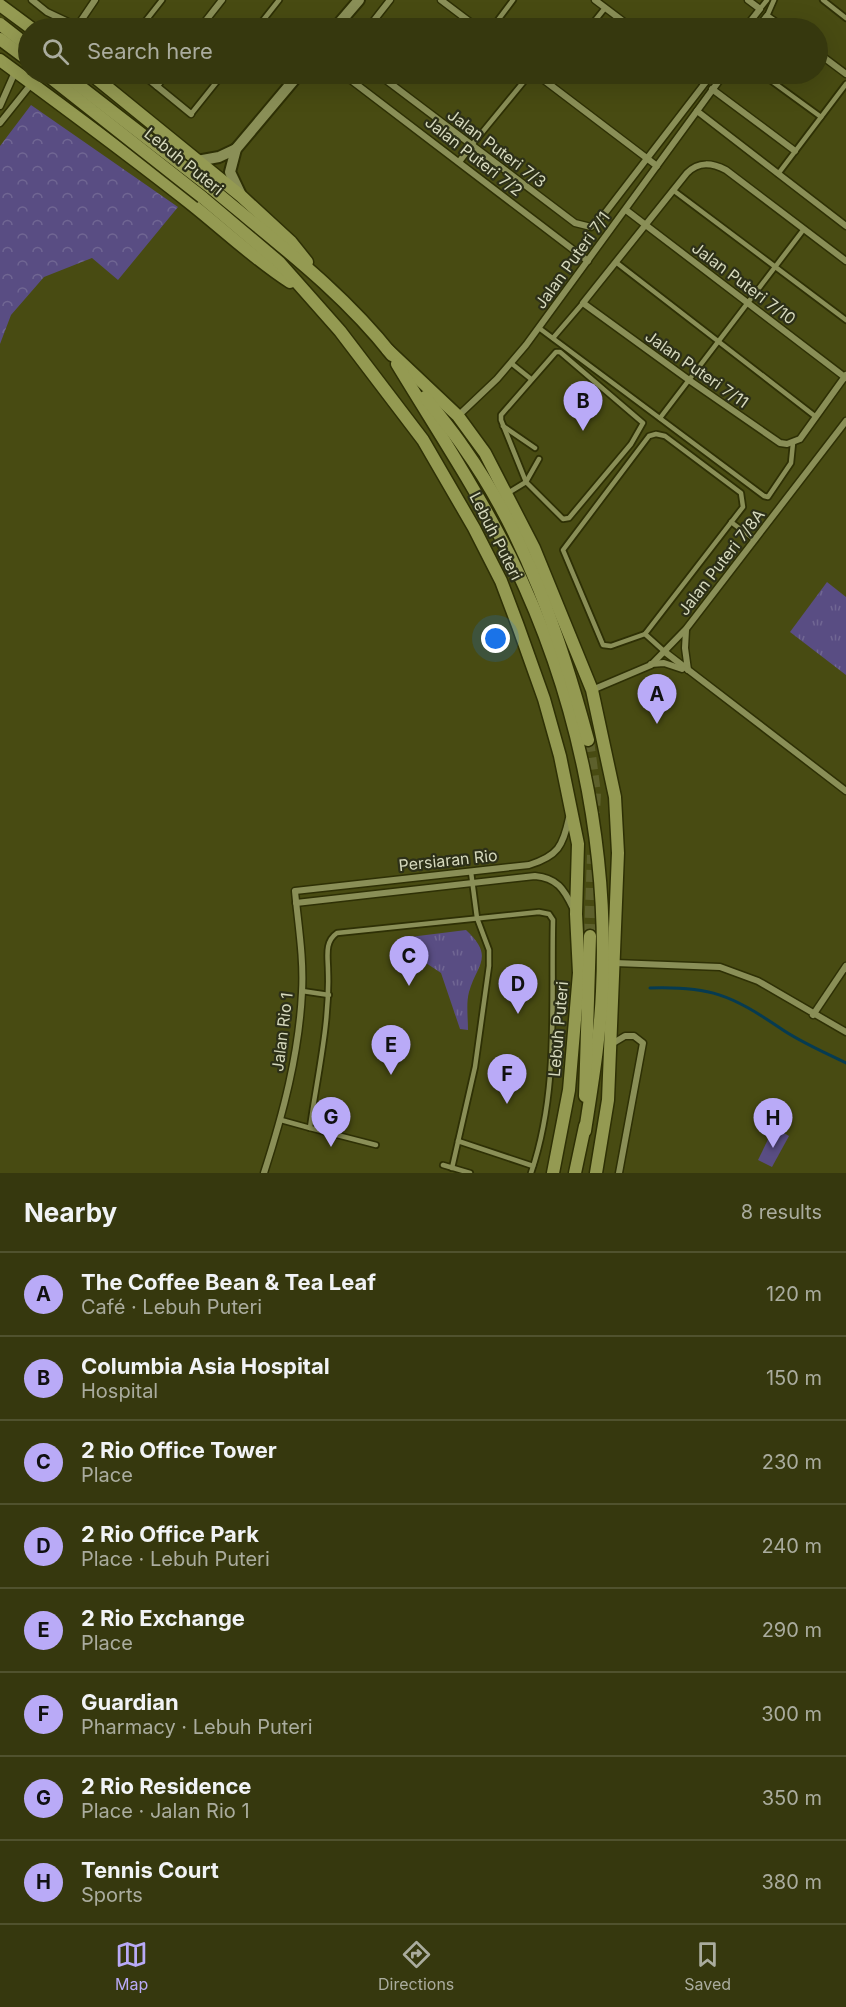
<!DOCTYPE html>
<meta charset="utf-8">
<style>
body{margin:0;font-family:Inter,sans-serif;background:#3d3f17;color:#f1f3f6}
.you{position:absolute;left:496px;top:639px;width:21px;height:21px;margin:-15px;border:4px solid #fff;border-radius:50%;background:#1a73e8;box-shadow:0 0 0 9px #1a73e833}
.badge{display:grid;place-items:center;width:39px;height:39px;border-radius:50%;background:#b9aaf7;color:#111;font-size:20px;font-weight:700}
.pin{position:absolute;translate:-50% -50px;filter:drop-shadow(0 2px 3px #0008)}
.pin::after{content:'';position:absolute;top:32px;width:21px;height:18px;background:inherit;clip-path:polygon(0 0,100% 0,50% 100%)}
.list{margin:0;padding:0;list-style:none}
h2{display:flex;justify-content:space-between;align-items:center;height:78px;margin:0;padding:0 24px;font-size:26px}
h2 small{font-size:20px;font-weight:400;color:#aaac9e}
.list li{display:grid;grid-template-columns:39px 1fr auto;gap:18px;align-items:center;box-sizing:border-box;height:84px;padding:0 24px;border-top:2px solid #50522e}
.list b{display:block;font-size:22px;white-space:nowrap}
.list p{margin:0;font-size:20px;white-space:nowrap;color:#aaac9e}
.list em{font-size:20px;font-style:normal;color:#aaac9e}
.icon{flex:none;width:33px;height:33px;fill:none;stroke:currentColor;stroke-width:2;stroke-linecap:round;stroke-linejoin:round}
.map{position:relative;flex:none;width:846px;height:1173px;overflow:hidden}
.search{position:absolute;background:#36380e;box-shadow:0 6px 24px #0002;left:18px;right:18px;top:18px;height:66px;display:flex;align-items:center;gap:15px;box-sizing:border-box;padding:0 21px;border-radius:33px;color:#aaac9e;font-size:22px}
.sheet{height:750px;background:#36380e}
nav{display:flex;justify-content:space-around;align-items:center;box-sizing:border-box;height:84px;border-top:2px solid #50522e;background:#36380e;font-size:16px;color:#aaac9e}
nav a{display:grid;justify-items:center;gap:3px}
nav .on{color:#b9aaf7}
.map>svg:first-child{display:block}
.grass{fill:url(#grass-tufts)}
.forest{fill:url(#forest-crowns)}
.garden{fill:#594d83}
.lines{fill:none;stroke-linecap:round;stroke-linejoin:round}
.stream{stroke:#063b51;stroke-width:3}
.secondary-tunnel{stroke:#5d602c;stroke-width:12;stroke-dasharray:12 6;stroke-linecap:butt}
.service-casing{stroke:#2e3005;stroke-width:8}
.minor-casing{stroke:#2e3005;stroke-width:9}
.tertiary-casing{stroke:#2e3005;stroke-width:14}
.secondary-casing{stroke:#2e3005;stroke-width:15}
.service{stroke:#8a8f57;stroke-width:4.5}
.minor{stroke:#8a8f57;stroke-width:6}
.tertiary{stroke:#8a8f57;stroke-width:10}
.secondary{stroke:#949a52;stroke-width:12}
.secondary-bridge-casing{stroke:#2e3005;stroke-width:15;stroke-linecap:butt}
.secondary-bridge{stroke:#949a52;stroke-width:12}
.labels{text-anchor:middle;stroke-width:4.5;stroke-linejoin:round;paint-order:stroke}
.street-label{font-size:16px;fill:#d6d9bd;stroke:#2d3018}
</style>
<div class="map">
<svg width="846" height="1173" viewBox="0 0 846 1173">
<defs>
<pattern id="grass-tufts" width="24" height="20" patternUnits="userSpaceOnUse" patternTransform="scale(1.5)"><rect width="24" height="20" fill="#594d83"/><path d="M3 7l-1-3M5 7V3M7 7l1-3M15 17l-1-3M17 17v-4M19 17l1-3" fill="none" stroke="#706693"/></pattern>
<pattern id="forest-crowns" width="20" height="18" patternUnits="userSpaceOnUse" patternTransform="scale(1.5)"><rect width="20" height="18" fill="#594d83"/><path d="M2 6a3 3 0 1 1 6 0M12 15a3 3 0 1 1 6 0" fill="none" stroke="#706693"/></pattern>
</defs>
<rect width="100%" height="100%" fill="#484b12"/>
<g class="grass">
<path d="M827,582l19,15v78l-56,-43z"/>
<path d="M466,930c29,27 11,34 3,62 -3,11 -1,26 -1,38l-8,-1 -19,-56 -36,-24 2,-7 -5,-4z"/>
</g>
<path class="forest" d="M31,105l147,102 -60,73 -26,-22 -48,19 -33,38 -11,29v-198z"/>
<path class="garden" d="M774,1127l15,9 -17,31 -14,-7z"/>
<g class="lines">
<path class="stream" d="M650,988c60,-2 81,7 130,40 20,14 44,24 66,35"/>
<g class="secondary-tunnel">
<path d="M588,740l7,53 -1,20"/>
<path d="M590,936l3,-81"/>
</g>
<defs>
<g id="service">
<path d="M823,0l23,18"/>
<path d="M760,9l7,-9"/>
<path d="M767,16l7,-16"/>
<path d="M140,28l22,-28"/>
<path d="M257,28l22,-28"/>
<path d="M492,28l21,-28"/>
<path d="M589,28l16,-20"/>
<path d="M762,74l59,43"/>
<path d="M548,82l7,-8"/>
<path d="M191,114l32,-40"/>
<path d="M471,146l59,-72"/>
<path d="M778,174l68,-90"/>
<path d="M673,190l173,130"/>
<path d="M617,263l199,154"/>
<path d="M539,328l225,168 4,1 23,-34 2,-20"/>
<path d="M553,338l30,-35"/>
<path d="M556,352h4l83,71 -12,21 -62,74 -6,1 -37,-37 -25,-62v-5z"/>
<path d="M511,363l20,16"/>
<path d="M660,418l144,-189"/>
<path d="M503,426l32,22"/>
<path d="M656,434l9,2 76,57 2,14 -98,127 -34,12 -8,-1 -40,-95 86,-114z"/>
<path d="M508,493l18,-11 13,-23"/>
<path d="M731,522l24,18"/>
<path d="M645,634l20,18"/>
<path d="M302,991l27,4"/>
<path d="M281,1120l29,8c7,-51 20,-105 18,-157 0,-14 -4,-29 9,-38l202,-21 10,2 4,6c-2,85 6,171 -22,253"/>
<path d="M310,1128l66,17"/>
<path d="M458,1141l75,25"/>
<path d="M443,1165l27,8"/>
<path d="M452,1168l23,-101 14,-101v-16l-12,-32 -6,-46"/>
</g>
<g id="minor">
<path d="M32,0l15,12 34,16"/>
<path d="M441,0l37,28"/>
<path d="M595,0l37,28"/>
<path d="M76,28l19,-28"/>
<path d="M200,28l22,-28"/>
<path d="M368,28l22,-28"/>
<path d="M745,28l15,-19 -12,-9"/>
<path d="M757,28l10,-12 17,12"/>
<path d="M818,53l28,21"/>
<path d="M142,74l49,40"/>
<path d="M343,74l245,187"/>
<path d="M378,74l197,149 16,4 11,-10 110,-143"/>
<path d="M536,74l121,92"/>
<path d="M692,74l12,9"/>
<path d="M157,86l9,-12"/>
<path d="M712,89l83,62"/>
<path d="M0,106l15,-34"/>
<path d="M697,111l149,115"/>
<path d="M0,123l32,-40"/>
<path d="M459,162l12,-16"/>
<path d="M626,210l220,168"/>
<path d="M846,261l-120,-91c-14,-7 -27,-9 -39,3l-104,130 106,77 91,63 7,1 13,-5 46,-64"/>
<path d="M458,416l39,-37 29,-34 198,-271"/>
<path d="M686,630l-1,18 3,22"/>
<path d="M665,652l181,139"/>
<path d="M651,664l13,-1 18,6"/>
<path d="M592,690l59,-25 35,-36 160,-208"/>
<path d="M296,903l239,-27c22,2 29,13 38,32"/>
<path d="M615,963l105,4 38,14 88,51"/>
<path d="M813,1015l33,-49"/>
<path d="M610,1045l15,-9h9l9,7 -24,130"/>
<path d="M264,1173c19,-59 35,-119 38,-181 2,-34 -4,-68 -7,-101l234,-26c29,-9 34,-19 40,-47"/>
</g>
<g id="tertiary">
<path d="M335,28l24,-28"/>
<path d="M197,161l22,-4 17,-8"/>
<path d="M240,193l-10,-21 6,-23 63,-75"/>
</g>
<g id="secondary">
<path d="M0,5l31,23"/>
<path d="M0,60c64,47 128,94 190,143 33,26 64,56 100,79"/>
<path d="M91,74l150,122 50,46 16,20"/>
<path d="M210,187c64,54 130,102 182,168"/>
<path d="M202,197l77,65 61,69 83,109 51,88 27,53 17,45 26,73 16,57 18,88 -2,70 3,59 -10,117 -16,83"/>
<path d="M388,350l70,66 27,37 49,95 58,142 23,107 3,56 -10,247 -12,73"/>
<path d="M397,364c38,63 80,126 113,192 66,133 99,287 92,435 -2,47 -10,94 -17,140"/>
<path d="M425,397c13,17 27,33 39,51 61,86 97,191 124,292"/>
<path d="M585,1096l5,-160"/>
<path d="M575,1173l10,-47"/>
</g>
</defs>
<use href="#service" class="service-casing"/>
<use href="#minor" class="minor-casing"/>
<use href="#tertiary" class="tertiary-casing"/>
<use href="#secondary" class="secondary-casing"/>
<use href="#service" class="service"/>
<use href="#minor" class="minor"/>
<use href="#tertiary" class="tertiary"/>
<use href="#secondary" class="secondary"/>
<defs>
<g id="secondary-bridge">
<path d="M0,24l28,22"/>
<path d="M0,39l28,21"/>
<path d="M46,74l156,123"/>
<path d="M64,74l146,113"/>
</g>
</defs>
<use href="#secondary-bridge" class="secondary-bridge-casing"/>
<use href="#secondary-bridge" class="secondary-bridge"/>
</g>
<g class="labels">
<g class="street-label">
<text transform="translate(497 148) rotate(37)" y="6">Jalan Puteri 7/3</text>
<text transform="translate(474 156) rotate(38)" y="6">Jalan Puteri 7/2</text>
<text transform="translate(184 161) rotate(39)" y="6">Lebuh Puteri</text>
<text transform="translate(572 260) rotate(-54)" y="6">Jalan Puteri 7/1</text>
<text transform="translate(744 283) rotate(37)" y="6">Jalan Puteri 7/10</text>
<text transform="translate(697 369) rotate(35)" y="6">Jalan Puteri 7/11</text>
<text transform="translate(496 536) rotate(63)" y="6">Lebuh Puteri</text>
<text transform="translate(721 562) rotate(-52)" y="6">Jalan Puteri 7/8A</text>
<text transform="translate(448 860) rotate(-6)" y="6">Persiaran Rio</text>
<text transform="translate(558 1029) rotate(-85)" y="6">Lebuh Puteri</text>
<text transform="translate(282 1032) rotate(-83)" y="6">Jalan Rio 1</text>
</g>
</g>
</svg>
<div class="you"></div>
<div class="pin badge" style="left:657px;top:724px">A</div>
<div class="pin badge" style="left:583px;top:431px">B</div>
<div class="pin badge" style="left:409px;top:986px">C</div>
<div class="pin badge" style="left:518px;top:1014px">D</div>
<div class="pin badge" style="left:391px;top:1075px">E</div>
<div class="pin badge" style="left:507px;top:1104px">F</div>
<div class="pin badge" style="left:331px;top:1147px">G</div>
<div class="pin badge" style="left:773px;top:1148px">H</div>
<div class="search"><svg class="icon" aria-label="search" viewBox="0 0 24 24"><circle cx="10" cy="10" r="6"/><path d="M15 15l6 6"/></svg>Search here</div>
</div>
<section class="sheet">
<h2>Nearby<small>8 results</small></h2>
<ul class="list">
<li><span class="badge">A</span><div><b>The Coffee Bean &amp; Tea Leaf</b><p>Café · Lebuh Puteri</p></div><em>120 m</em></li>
<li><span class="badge">B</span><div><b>Columbia Asia Hospital</b><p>Hospital</p></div><em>150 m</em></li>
<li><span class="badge">C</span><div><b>2 Rio Office Tower</b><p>Place</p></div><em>230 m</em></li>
<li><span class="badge">D</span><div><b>2 Rio Office Park</b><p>Place · Lebuh Puteri</p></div><em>240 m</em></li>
<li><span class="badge">E</span><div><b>2 Rio Exchange</b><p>Place</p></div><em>290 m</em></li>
<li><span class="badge">F</span><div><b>Guardian</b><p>Pharmacy · Lebuh Puteri</p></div><em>300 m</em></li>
<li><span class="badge">G</span><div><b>2 Rio Residence</b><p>Place · Jalan Rio 1</p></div><em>350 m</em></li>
<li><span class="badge">H</span><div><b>Tennis Court</b><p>Sports</p></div><em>380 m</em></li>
</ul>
</section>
<nav>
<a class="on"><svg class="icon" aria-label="map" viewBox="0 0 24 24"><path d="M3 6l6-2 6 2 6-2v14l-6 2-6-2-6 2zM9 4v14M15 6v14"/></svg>Map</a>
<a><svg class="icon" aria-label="directions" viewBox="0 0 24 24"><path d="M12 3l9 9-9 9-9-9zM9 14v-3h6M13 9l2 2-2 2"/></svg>Directions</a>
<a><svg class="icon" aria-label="saved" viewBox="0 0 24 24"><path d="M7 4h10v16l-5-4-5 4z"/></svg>Saved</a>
</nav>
